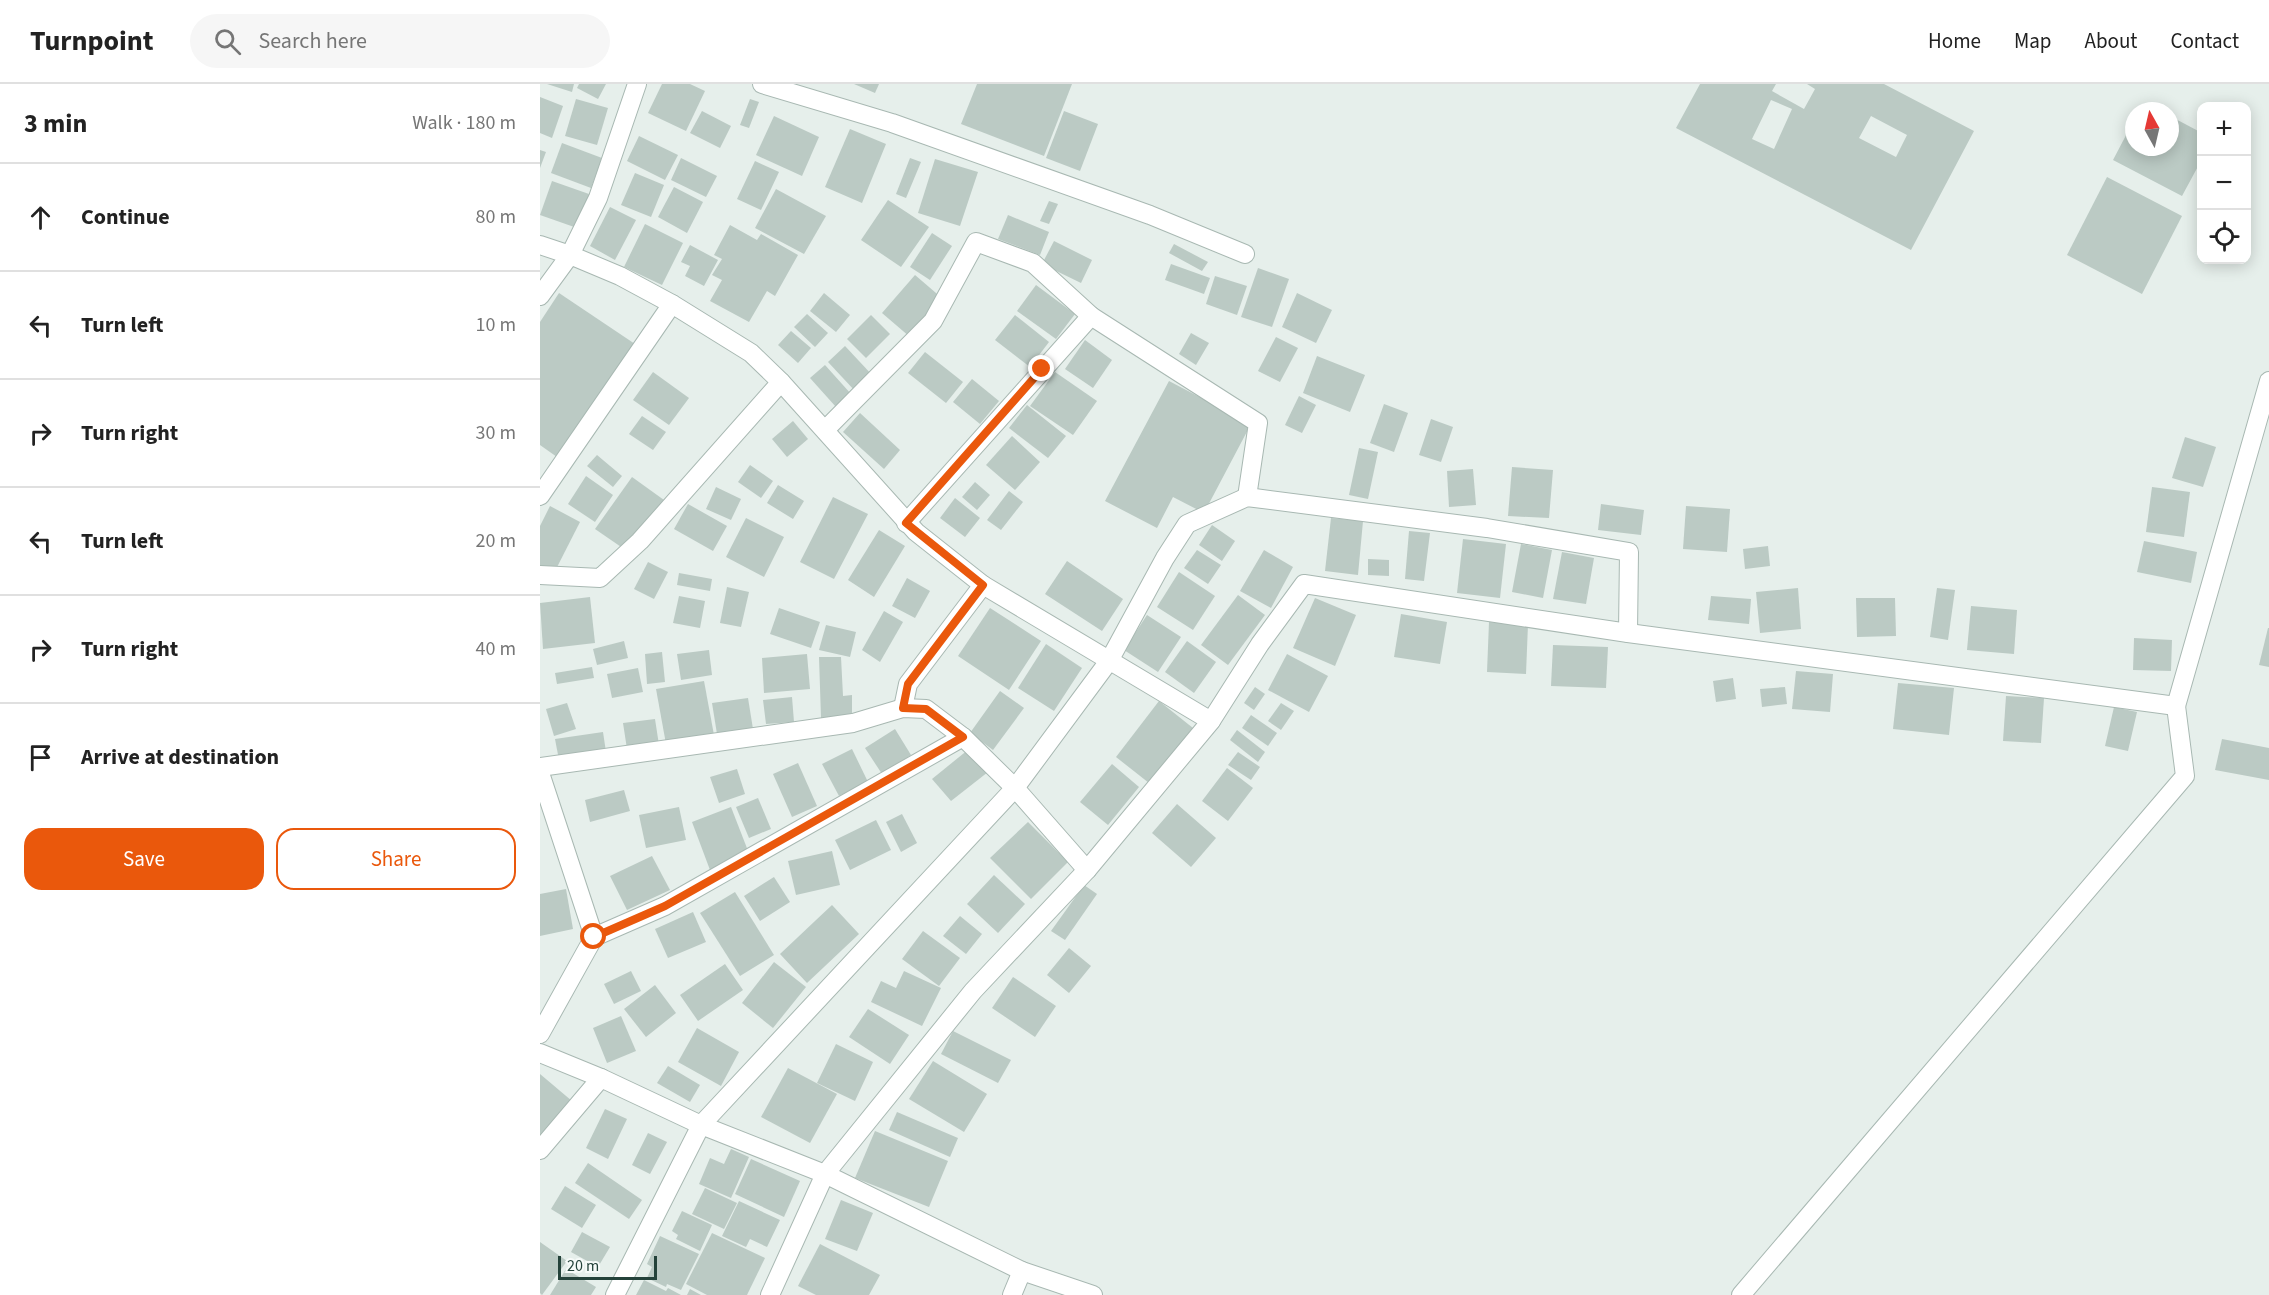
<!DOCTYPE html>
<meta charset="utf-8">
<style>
body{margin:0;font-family:"Source Sans 3",sans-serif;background:#f6f6f6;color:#222}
.controls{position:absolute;right:18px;top:18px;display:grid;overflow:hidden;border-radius:12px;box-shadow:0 3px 15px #0003}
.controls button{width:54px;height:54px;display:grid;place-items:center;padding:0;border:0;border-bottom:2px solid #e0e0e0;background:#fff;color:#222;font:30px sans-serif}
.compass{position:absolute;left:1585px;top:18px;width:54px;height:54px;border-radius:50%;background:#fff;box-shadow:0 3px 15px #0003;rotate:352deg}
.scale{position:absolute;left:18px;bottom:15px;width:99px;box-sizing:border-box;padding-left:6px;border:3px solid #24423a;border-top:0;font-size:16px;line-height:21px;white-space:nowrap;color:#24423a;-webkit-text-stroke:4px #f7fbf9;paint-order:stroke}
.stop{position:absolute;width:18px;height:18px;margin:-14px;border:4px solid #ea580c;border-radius:50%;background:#fff}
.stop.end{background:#ea580c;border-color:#fff;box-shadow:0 2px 6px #0008}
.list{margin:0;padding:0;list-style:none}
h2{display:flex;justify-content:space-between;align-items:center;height:78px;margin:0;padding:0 24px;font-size:26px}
h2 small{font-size:20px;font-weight:400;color:#767676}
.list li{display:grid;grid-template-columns:39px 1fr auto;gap:18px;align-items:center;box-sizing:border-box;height:108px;padding:0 24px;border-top:2px solid #e0e0e0}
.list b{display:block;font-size:22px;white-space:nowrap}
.list em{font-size:20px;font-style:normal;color:#767676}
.actions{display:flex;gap:12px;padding:18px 24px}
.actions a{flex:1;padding:14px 0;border:2px solid #ea580c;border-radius:18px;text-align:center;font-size:21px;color:#ea580c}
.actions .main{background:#ea580c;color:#fff}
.icon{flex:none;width:33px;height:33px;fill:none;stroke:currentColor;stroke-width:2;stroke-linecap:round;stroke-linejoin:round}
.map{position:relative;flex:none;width:1729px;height:1211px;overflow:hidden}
header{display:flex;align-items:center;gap:36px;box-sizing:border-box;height:84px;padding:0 30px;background:#fff;border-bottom:2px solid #e0e0e0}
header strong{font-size:28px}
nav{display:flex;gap:33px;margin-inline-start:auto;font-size:21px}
.search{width:420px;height:54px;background:#f6f6f6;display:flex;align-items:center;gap:15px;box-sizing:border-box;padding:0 21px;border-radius:33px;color:#767676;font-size:22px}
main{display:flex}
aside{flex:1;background:#fff}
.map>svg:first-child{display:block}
.building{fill:#bbcac4;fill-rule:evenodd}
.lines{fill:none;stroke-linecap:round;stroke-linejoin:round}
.minor-casing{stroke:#a8b8b2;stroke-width:20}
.minor{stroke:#fff;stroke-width:18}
.route{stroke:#ea580c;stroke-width:8}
</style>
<header>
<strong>Turnpoint</strong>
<div class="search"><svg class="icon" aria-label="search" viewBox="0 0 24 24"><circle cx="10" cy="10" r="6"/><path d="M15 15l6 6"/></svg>Search here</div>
<nav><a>Home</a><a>Map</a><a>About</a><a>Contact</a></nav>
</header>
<main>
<aside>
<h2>3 min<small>Walk · 180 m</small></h2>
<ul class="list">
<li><svg class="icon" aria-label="ahead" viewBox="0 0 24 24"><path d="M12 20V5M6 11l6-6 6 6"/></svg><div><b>Continue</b></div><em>80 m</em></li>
<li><svg class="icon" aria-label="left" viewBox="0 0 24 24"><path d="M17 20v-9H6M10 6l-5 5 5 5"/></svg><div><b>Turn left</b></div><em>10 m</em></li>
<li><svg class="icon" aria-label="right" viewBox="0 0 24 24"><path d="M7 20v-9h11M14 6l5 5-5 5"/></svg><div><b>Turn right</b></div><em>30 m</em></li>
<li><svg class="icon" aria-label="left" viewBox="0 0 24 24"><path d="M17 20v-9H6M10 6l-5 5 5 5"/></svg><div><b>Turn left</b></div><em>20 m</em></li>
<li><svg class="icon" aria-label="right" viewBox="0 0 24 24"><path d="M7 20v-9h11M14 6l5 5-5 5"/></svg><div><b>Turn right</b></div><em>40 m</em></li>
<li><svg class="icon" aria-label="arrive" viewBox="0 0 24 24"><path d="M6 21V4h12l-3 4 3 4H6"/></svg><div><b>Arrive at destination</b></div></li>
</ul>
<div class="actions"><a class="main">Save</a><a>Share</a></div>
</aside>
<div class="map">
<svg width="1729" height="1211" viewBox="0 0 1729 1211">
<rect width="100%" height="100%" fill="#e6efeb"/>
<g class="building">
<path d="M7,0h27l-2,8z"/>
<path d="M39,0h27l-8,15 -21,-11z"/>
<path d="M122,0h28l15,7 -19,40 -38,-18z"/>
<path d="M314,0h25l-4,9z"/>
<path d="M437,0h95l-28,72 -83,-32z"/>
<path d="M1160,0h76l-4,7 32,18 11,-20 -8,-5h77l90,47 -63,119 -235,-122zM1231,16l21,9 -18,40 -22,-10zM1331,32l36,19 -11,22 -37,-19z"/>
<path d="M0,13l23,9 -11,32 -12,-5z"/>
<path d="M36,15l32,9 -11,37 -32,-9z"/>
<path d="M210,15l9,3 -10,26 -9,-3z"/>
<path d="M1604,19l16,8h-21z"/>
<path d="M162,27l29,15 -11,22 -30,-15z"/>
<path d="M524,27l34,13 -18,47 -34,-13z"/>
<path d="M234,32l45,21 -17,39 -46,-21z"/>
<path d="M1630,32l32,17v26l-20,37 -69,-36 21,-40v27h36z"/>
<path d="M310,45l36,15 -24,59 -37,-16z"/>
<path d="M99,52l39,19 -13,25 -38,-19z"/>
<path d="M22,59l40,15 -11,30 -40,-15z"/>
<path d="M0,66l6,2 -6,16z"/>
<path d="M141,74l36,18 -11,21 -35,-17z"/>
<path d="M370,74l11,4 -15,36 -10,-4z"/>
<path d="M395,75l43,13 -18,54 -42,-13z"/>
<path d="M215,77l24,11 -18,38 -24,-11z"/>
<path d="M95,89l29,12 -13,32 -30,-12z"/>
<path d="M1567,93l75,39 -40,78 -75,-39z"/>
<path d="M12,97l37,13 -12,34 -37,-13z"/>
<path d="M134,103l29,15 -16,31 -29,-16z"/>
<path d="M236,105l50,27 -22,38 -49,-26z"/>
<path d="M348,116l41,27 -28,40 -40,-27z"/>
<path d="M509,117l9,3 -9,20 -9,-3z"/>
<path d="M70,123l26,13 -21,40 -25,-14z"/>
<path d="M468,131l41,17 -9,23 -42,-16z"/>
<path d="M105,140l38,19 -21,42 -38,-18z"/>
<path d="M190,141l27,15 4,-6 37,21 -23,41 -8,-5 -18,31 -39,-21 12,-21 -10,-5 10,-16 -8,-4z"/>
<path d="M392,149l20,13 -22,34 -20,-13z"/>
<path d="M514,157l38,19 -11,23 -39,-19z"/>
<path d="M634,160l34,18 -6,9 -33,-18z"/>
<path d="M150,161l28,15 -14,26 -19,-10 5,-10 -9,-4z"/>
<path d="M631,180l39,14 -6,16 -39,-14z"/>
<path d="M718,184l31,11 -17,48 -31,-10z"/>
<path d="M375,191l28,24 -33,38 -28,-24z"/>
<path d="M675,192l32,10 -10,29 -31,-11z"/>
<path d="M496,201l39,29 -19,25 -39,-28z"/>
<path d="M19,209l76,51 -78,113 -17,-12v-123z"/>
<path d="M284,209l26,22 -14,17 -26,-21z"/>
<path d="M757,209l35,17 -16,33 -34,-16z"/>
<path d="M267,230l21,19 -13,14 -21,-20z"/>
<path d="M331,231l19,19 -24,24 -19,-19z"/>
<path d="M475,231l34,27 -19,25 -35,-27z"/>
<path d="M251,247l20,17 -13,15 -20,-18z"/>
<path d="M651,249l18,10 -13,22 -17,-11z"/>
<path d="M736,253l22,11 -18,34 -22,-11z"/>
<path d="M545,256l27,20 -19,28 -28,-19z"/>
<path d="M305,262l28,30 -17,16 -28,-30z"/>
<path d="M385,268l38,30 -17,21 -38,-30z"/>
<path d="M777,272l48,19 -15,37 -47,-19z"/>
<path d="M285,281l26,29 -15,13 -26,-29z"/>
<path d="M113,288l36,26 -20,27 -36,-25z"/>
<path d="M515,288l42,29 -24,34 -43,-29z"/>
<path d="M432,295l27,22 -19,23 -27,-22z"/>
<path d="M629,297l82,43 -47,89 -31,-16 -16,31 -52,-27z"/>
<path d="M759,312l17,9 -14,28 -17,-8z"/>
<path d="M844,320l24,9 -14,39 -24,-9z"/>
<path d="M487,321l39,31 -18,22 -39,-30z"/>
<path d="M320,329l40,37 -16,19 -41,-37z"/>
<path d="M102,332l24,16 -13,18 -24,-16z"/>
<path d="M891,335l22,8 -12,35 -22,-7z"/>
<path d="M253,337l15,18 -21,18 -15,-18z"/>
<path d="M472,352l28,26 -25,28 -29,-25z"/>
<path d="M1645,353l31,10 -13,40 -31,-9z"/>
<path d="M819,364l19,4 -10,47 -19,-4z"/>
<path d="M57,371l25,21 -9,11 -26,-21z"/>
<path d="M210,381l23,16 -12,17 -23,-16z"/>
<path d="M972,383l41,3 -4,48 -41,-2z"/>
<path d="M933,385l3,36 -27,2 -2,-36z"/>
<path d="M46,392l27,19 -18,27 -27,-18z"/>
<path d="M92,393l32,23 -37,51 -32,-22z"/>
<path d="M435,398l15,13 -13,15 -15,-13z"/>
<path d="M238,401l26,16 -11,18 -26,-16z"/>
<path d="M176,403l25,12 -10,21 -25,-11z"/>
<path d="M1612,403l38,5 -6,45 -38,-5z"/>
<path d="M469,407l14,11 -22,28 -14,-10z"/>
<path d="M293,413l35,17 -34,65 -34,-17z"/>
<path d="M415,414l25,20 -15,19 -25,-19z"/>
<path d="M148,420l39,22 -14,25 -39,-22z"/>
<path d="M1061,420l43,6 -3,25 -43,-5z"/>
<path d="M10,422l30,16 -27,53 -13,-7v-42z"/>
<path d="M1146,422l44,3 -3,43 -44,-3z"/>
<path d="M206,434l38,19 -20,40 -38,-20z"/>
<path d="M791,434l32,3 -5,54 -33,-4z"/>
<path d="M672,441l23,16 -13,20 -23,-16z"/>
<path d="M339,446l26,16 -31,51 -26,-17z"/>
<path d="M869,447l21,2 -6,48 -19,-2z"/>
<path d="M923,455l43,5 -6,54 -43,-5z"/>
<path d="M1604,457l53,11 -6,31 -54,-11z"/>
<path d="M981,460l31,6 -9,48 -31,-6z"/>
<path d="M1228,462l2,20 -25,3 -2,-20z"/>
<path d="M657,466l24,15 -13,19 -24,-16z"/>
<path d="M724,466l29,17 -22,41 -31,-17z"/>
<path d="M1022,468l32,6 -8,46 -33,-5z"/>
<path d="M828,475l21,1v16l-21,-1z"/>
<path d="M527,477l56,38 -21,32 -57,-37z"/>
<path d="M108,478l20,10 -14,27 -20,-10z"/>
<path d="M639,488l36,24 -22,34 -36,-23z"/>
<path d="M139,489l33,6 -2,12 -33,-6z"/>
<path d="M367,494l23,13 -15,27 -23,-12z"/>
<path d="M187,503l22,5 -8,35 -21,-4z"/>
<path d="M1258,504l3,41 -41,4 -4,-41z"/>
<path d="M1397,504l18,2 -7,50 -18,-3z"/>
<path d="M698,511l27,20 -37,50 -27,-20z"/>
<path d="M139,512l26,5 -5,27 -27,-5z"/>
<path d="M1171,512l40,3 -2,25 -41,-4z"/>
<path d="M50,513l5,46 -52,6 -3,-46z"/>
<path d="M775,514l41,17 -21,51 -42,-18z"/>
<path d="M1316,514h39l1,38 -39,1z"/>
<path d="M1431,522l46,4 -3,44 -47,-4z"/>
<path d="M239,524l41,14 -9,26 -41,-14z"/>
<path d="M450,524l51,33 -32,49 -51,-34z"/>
<path d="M344,527l19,11 -23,40 -18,-12z"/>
<path d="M861,530l46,8 -7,42 -46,-7z"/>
<path d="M607,531l34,22 -23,35 -34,-22z"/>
<path d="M949,538l39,2 -2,50 -39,-2z"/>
<path d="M286,541l30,7 -6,25 -31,-7z"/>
<path d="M1728,544h1v39l-10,-2z"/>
<path d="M1594,554l38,2 -1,31 -38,-1z"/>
<path d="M84,557l4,17 -31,7 -4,-16z"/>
<path d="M647,557l29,21 -22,31 -29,-21z"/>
<path d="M506,560l36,24 -28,43 -36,-23z"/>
<path d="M1013,561l55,2 -2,41 -55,-2z"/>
<path d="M169,566l3,25 -31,5 -4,-26z"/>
<path d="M122,568l3,30 -18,2 -2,-30z"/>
<path d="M267,570l3,35 -46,4 -2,-35z"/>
<path d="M747,570l41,22 -19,36 -41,-22z"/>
<path d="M279,573h22l2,39 9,-1v22l-31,1z"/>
<path d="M52,583l2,11 -37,6 -2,-11z"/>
<path d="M98,584l5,24 -31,6 -5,-24z"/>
<path d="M1256,587l37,3 -3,38 -38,-3z"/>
<path d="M1193,594l3,21 -20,3 -3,-21z"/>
<path d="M164,597l10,54 -48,9 -10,-55z"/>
<path d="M1358,599l56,5 -5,47 -56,-6z"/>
<path d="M715,603l10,7 -11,16 -10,-7z"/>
<path d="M1245,603l2,17 -25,3 -2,-18z"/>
<path d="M460,607l24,17 -31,42 -23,-17z"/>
<path d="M1466,612l38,2 -3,45 -38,-2z"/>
<path d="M252,613l2,25 -28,2 -3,-24z"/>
<path d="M208,614l5,31 -36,5 -5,-31z"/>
<path d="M619,617l34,27 -44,55 -33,-26z"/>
<path d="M27,619l9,26 -22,7 -8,-27z"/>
<path d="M741,619l13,8 -13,19 -13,-9z"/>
<path d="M1574,623l23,5 -9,39 -23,-5z"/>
<path d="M711,631l26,18 -9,13 -26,-18z"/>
<path d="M115,635l4,26 -32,4 -4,-26z"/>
<path d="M355,645l16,26 -29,19 -17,-26z"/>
<path d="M697,646l28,22 -7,10 -28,-22z"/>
<path d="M63,648l3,20 -47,8 -4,-21z"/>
<path d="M1682,655l47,9v32l-54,-10z"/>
<path d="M312,665l16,33 -29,14 -17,-32z"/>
<path d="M429,665l19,23 -37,29 -19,-22z"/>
<path d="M698,668l22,15 -9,13 -23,-15z"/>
<path d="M258,679l19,43 -25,11 -19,-43z"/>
<path d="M572,680l27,23 -31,38 -28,-23z"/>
<path d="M687,684l26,20 -25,33 -26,-20z"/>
<path d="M197,685l8,25 -26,9 -9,-26z"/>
<path d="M84,706l6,21 -40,11 -5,-22z"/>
<path d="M218,714l13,31 -22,9 -13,-31z"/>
<path d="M637,720l39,34 -25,29 -39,-34z"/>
<path d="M139,723l7,33 -40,8 -7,-33z"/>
<path d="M191,723l19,49 -40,14 -18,-48z"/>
<path d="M362,730l15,29 -16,9 -15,-30z"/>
<path d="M336,736l15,30 -41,20 -15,-30z"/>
<path d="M488,738l40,40 -37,37 -41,-41z"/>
<path d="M292,767l8,34 -44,10 -8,-34z"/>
<path d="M112,772l18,34 -43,20 -17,-34z"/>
<path d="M454,791l31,29 -27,29 -31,-29z"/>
<path d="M234,793l16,25 -30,19 -16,-25z"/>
<path d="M544,801l13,9 -32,46 -14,-9z"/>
<path d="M26,805l7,40 -33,7v-42z"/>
<path d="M195,808l39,63 -34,21 -40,-63z"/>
<path d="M292,821l27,29 -52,49 -27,-29z"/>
<path d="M153,828l13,30 -38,16 -13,-29z"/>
<path d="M420,832l22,18 -16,20 -23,-18z"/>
<path d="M383,847l37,27 -21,28 -37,-27z"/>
<path d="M529,864l22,18 -22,27 -22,-18z"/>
<path d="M234,878l32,25 -33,41 -31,-25z"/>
<path d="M185,880l18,26 -45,31 -18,-26z"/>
<path d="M91,887l10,20 -27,13 -10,-20z"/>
<path d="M364,887l37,17 -19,38 -51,-24 10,-21 15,7z"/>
<path d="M473,893l43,29 -21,31 -43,-29z"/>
<path d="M115,901l21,28 -30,24 -22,-28z"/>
<path d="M328,925l41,26 -19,29 -41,-27z"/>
<path d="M81,932l15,35 -29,12 -14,-35z"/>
<path d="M157,944l42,24 -18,34 -43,-24z"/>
<path d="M413,947l58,29 -13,23 -57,-29z"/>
<path d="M296,960l37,18 -18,39 -38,-18z"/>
<path d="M393,977l54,33 -23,38 -55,-33z"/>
<path d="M128,982l32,19 -10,17 -33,-19z"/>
<path d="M248,984l49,26 -27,49 -49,-26z"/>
<path d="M0,990l32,27 -32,39z"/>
<path d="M65,1025l22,10 -19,40 -22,-11z"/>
<path d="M357,1028l61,26 -8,19 -61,-27z"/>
<path d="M335,1047l73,30 -19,46 -74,-29z"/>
<path d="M108,1049l19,9 -17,32 -18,-9z"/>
<path d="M191,1065l18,8 -18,41 -32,-14 11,-26 14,6z"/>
<path d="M211,1075l49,22 -16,36 -49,-23z"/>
<path d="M48,1079l54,37 -13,19 -54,-36z"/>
<path d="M25,1102l31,19 -14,23 -31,-19z"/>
<path d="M165,1104l32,15 -13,26 -32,-15z"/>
<path d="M301,1116l32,13 -16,38 -32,-12z"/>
<path d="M199,1117l41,19 -13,27 -17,-8 -4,8 -24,-11z"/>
<path d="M142,1127l30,14 -12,26 -24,-12 2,-4 -6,-4z"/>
<path d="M42,1148l28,15 -12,20 -27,-15z"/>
<path d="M172,1149l53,25 -18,37h-40l-21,-11z"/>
<path d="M120,1152l39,18 -18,36 -14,-6 -1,3 -19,-9 5,-11 -5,-3z"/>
<path d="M0,1158l27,19 -25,34 -2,-2z"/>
<path d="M280,1160l60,31 -11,20h-53l-18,-9z"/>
<path d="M26,1185l30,18 -5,8h-41z"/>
<path d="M104,1196l22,11 2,-3 13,7h-45z"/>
<path d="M150,1205l11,6h-14z"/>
</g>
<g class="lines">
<defs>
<g id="minor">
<path d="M222,0l130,39 258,92 95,39"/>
<path d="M0,161l30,10 50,21 52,28 79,49 30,29 135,150 67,53 228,136"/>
<path d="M0,212l30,-41 28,-57 39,-114"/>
<path d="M285,346l108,-109 43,-79 57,21 58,53"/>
<path d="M0,412l132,-192"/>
<path d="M366,439l185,-207 167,107 -11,74"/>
<path d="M0,491l60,3 40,-37 141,-159"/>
<path d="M363,624l5,-24 75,-99"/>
<path d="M0,683l313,-44 50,-15 23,1 37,28 52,51 72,82"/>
<path d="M0,689l54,164"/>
<path d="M0,950l54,-97 71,-31 298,-169"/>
<path d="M0,969l61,25 100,47 124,49 197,97 71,24"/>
<path d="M0,1066l61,-72"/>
<path d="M75,1211l86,-170 314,-337 94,-127 56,-103 22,-34 60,-27 240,31 142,24 -1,81"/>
<path d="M230,1211l55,-121 148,-183 114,-121 124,-149 49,-77 44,-60 324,49 548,73 93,-325"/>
<path d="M472,1211l10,-24"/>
<path d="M1201,1211l444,-519 -9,-70"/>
</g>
</defs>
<use href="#minor" class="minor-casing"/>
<use href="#minor" class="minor"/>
</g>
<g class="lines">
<path class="route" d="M54,853l71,-31 298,-169 -37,-28 -23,-1 5,-24 75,-99 -77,-62 136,-154"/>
</g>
</svg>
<div class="controls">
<button>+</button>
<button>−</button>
<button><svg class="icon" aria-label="locate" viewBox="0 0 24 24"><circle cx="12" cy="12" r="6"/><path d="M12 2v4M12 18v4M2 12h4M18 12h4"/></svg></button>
</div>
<svg class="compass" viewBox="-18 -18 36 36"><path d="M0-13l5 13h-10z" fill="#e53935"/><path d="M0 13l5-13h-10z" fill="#767676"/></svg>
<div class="scale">20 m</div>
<div class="stop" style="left:54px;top:853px"></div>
<div class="stop end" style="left:502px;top:285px"></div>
</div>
</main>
